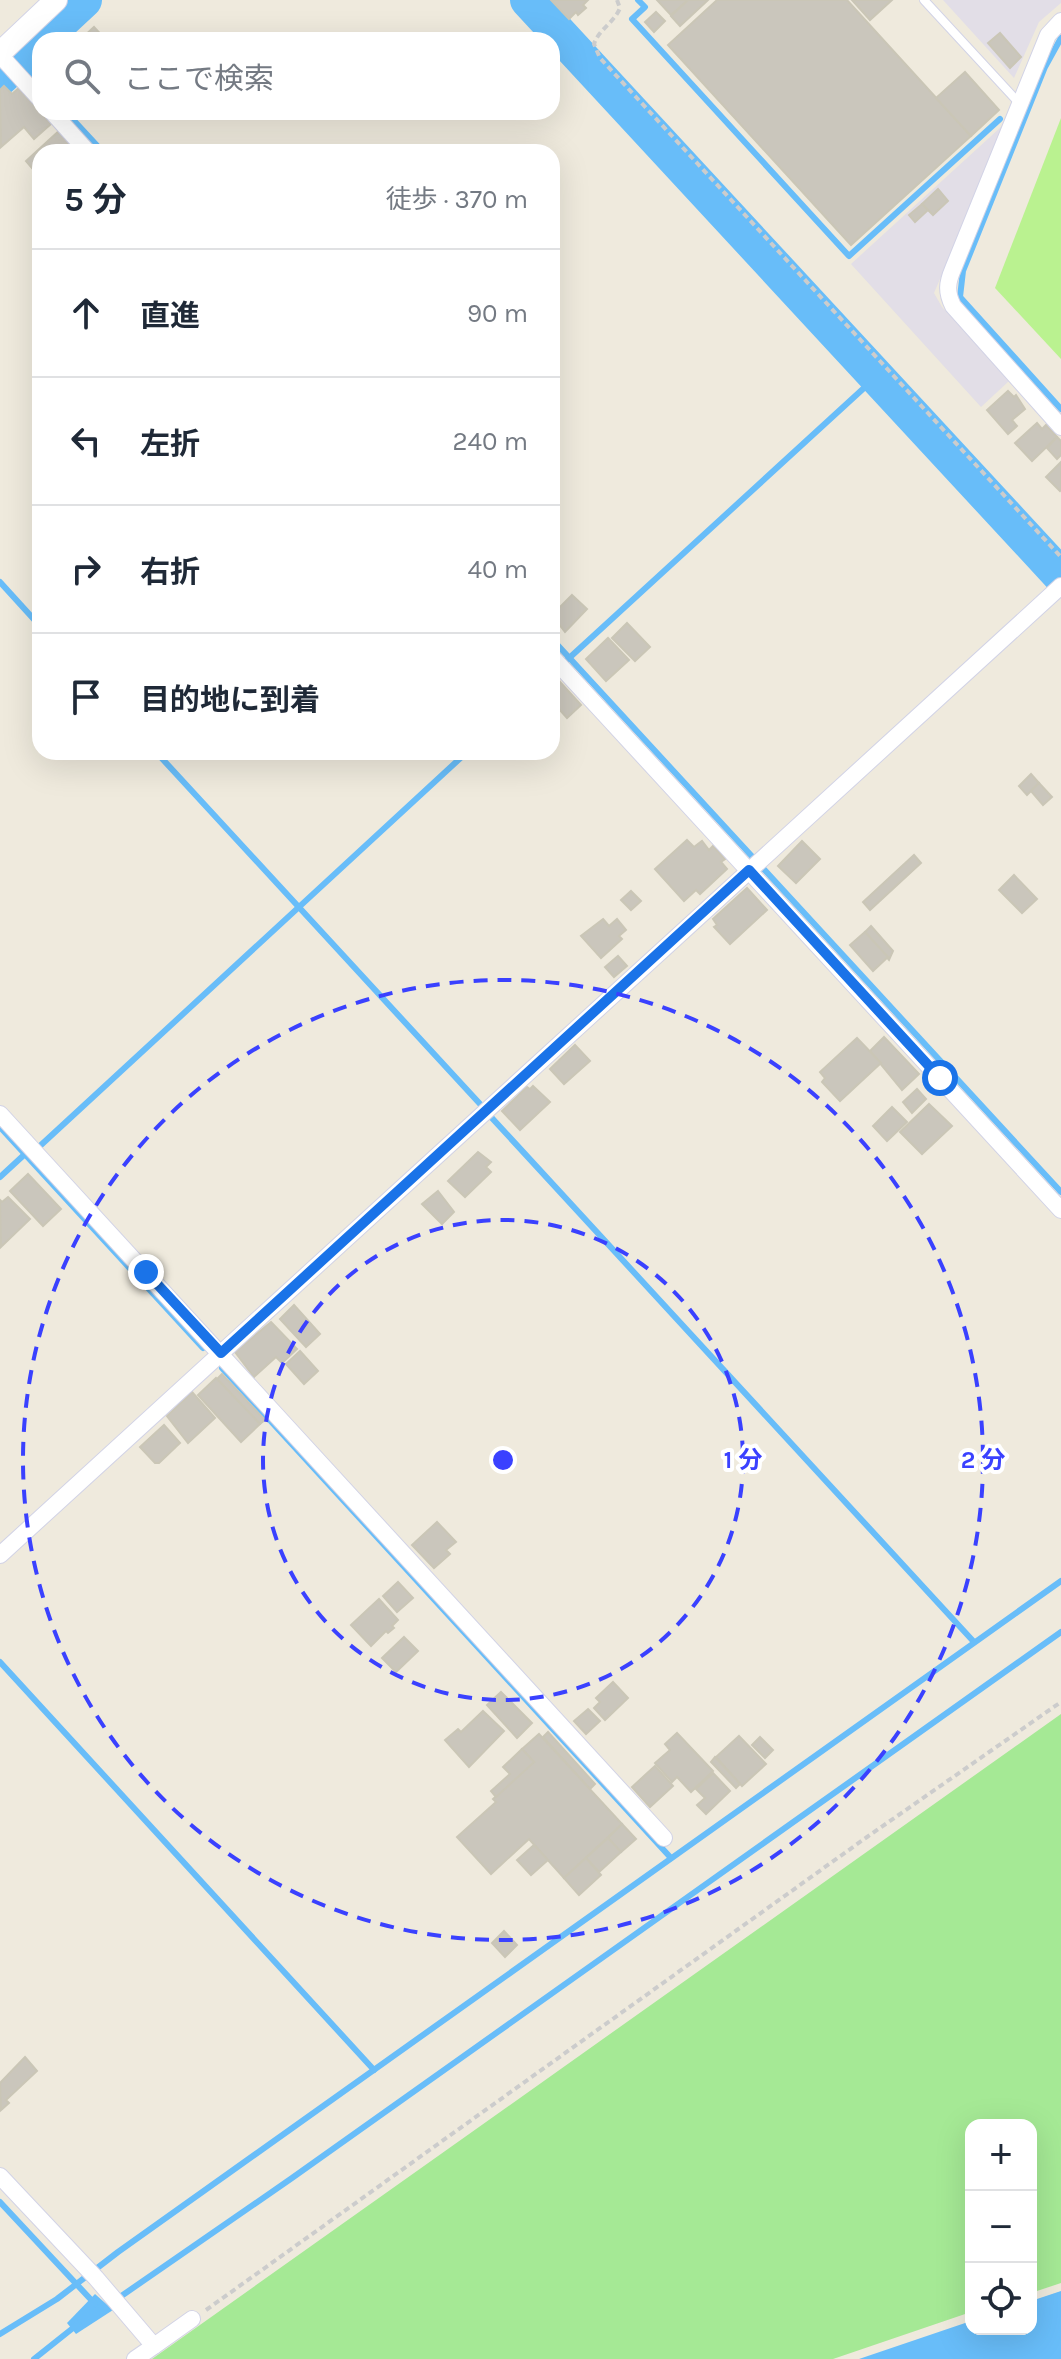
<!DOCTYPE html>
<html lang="ja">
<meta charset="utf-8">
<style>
body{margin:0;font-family:Karla,"Noto Sans JP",sans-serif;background:#f2f2f3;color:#1f2937}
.controls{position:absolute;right:24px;bottom:24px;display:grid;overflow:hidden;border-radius:16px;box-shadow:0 8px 32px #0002}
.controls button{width:72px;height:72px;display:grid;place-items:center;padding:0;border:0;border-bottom:2px solid #e0e1e3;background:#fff;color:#1f2937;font:40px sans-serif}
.stop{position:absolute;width:24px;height:24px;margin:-18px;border:6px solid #1a73e8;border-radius:50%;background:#fff}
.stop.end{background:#1a73e8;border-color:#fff;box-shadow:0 2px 8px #0008}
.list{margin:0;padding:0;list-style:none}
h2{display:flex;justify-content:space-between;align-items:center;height:104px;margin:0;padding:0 32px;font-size:34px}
h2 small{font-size:26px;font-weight:400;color:#747a83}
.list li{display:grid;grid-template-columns:52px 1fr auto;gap:24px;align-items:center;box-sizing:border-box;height:128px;padding:0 32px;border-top:2px solid #e0e1e3}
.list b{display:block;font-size:30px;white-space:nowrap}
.list em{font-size:26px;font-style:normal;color:#747a83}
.icon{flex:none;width:44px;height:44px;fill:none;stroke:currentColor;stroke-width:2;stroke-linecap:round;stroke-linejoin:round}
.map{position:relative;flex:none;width:1061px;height:2359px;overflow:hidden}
.search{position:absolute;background:#fff;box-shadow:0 8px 32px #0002;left:32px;top:32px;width:528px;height:88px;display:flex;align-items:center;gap:20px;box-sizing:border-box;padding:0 28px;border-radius:24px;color:#747a83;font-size:30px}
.panel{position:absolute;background:#fff;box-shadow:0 8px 32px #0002;left:32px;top:144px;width:528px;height:616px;border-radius:24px}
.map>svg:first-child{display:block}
.industrial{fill:#e2dee7}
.green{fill:#a5e995}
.pitch{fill:#baf290}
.water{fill:#68bdf9}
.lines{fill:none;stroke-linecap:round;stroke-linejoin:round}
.stream{stroke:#68bdf9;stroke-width:6}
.river{stroke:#68bdf9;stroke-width:36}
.building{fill:#cac6bc;stroke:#cac6b6;stroke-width:2}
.service-casing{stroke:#d2d3e6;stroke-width:10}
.minor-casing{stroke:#d2d3e6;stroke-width:18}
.tertiary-casing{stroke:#d2d3e6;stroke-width:24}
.path{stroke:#ccc;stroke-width:4;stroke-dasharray:6 4;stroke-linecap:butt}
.service{stroke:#fff;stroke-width:8}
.minor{stroke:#fff;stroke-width:16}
.tertiary{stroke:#fff;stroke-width:22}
.route{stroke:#1a73e8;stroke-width:10}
.ring{fill:none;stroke:#3a41ff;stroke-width:4;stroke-dasharray:14 10}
.centre{fill:#3a41ff;stroke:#fff;stroke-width:4}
.ring-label{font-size:24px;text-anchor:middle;font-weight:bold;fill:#3a41ff;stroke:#fff;stroke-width:8;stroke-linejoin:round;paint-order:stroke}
</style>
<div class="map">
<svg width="1061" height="2359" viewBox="0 0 1061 2359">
<rect width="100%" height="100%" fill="#efeadd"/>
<g class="industrial">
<path d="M943,0h118v3l-22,19 -25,56z"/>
<path d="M1001,127l3,2 -70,164 8,14 67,74 -28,26 -130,-143z"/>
</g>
<path class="green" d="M1061,1714v569l-30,10v-168h-60v187l-138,47h-681z"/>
<path class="pitch" d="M1061,118v241l-66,-71z"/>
<g class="water">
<path d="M1061,2291v68h-202l112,-38v8h60v-28z"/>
<path d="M95,2294l18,16 -37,24 -9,-11z"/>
</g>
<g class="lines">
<g class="stream">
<path d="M638,0l7,7 -13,12 217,237 151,-137"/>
<path d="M1061,38l-16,29 -82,204 -3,26 101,112"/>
<path d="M19,60l21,23"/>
<path d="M66,112l37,40"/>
<path d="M1055,569l6,-6"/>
<path d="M0,582l40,44"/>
<path d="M552,639l509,553"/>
<path d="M567,660l309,-283"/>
<path d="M552,674l2,-2"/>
<path d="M156,752l325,353"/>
<path d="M491,1117l483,525"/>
<path d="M0,1127l203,221"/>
<path d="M41,1145l426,-393"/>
<path d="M0,1177l25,-23"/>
<path d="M222,1368l449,490"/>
<path d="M0,1662l374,408"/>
<path d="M0,2202l95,102"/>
<path d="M117,2299l175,-121 769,-546"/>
<path d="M0,2334l57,-35 61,-47 943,-671"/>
<path d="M34,2359l44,-35"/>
</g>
<g class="river">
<path d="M528,0l533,576"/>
<path d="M41,40l43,-40"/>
<path d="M0,78l40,-37"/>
</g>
</g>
<g class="building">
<path d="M551,0h37l-5,5 3,3 -8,7 -2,-3 -7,7z"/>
<path d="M657,0h31l-17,15z"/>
<path d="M688,0h20l-28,26 -9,-10z"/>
<path d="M717,0h130l124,136 -120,109 -183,-200z"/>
<path d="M852,0h40l-22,20z"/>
<path d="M656,12l9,9 -11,11 -9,-10z"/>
<path d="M94,27l12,13h-26z"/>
<path d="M1000,33l21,24 -11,11 -22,-25z"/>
<path d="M965,72l34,38 -28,26 -35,-38z"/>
<path d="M4,86l8,8 7,-6 32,36 -17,15 -10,-12 -23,20 -1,-57z"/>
<path d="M60,130l15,15 -8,6 -2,-2 -3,3h-22v20l-3,2 -11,-13z"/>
<path d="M938,189l10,12 -15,14 -11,-11z"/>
<path d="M922,204l6,6 -13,12 -6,-7z"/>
<path d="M1008,391l6,6 2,-2 9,14 -13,11 5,6 -9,8 -21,-24z"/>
<path d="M1037,423l5,6 4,-4 11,12 -25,24 -17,-18z"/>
<path d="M1057,437l4,4v14l-4,4 -10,-11z"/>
<path d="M1061,462v28l-1,1 -14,-14z"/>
<path d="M572,595l15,14 -22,23 -13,-17z"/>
<path d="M627,623l23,24 -15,14 -23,-23z"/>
<path d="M608,638l21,22 -23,21 -20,-22z"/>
<path d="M560,682l21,23 -14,13 -15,-17v-11z"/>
<path d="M1031,774l8,9 -12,12 -8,-9z"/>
<path d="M1039,783l13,14 -9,8 -12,-14z"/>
<path d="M687,840l7,7 8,-6 7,9 4,-4 12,13 -4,3 6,7 -27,25 -4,-4 -12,11 -29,-32z"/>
<path d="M802,841l18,18 -24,24 -18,-17z"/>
<path d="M914,855l7,8 -51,47 -7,-8z"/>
<path d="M1014,875l23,24 -15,14 -23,-23z"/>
<path d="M747,888l20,22 -37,34 -16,-17 3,-2 -4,-6z"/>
<path d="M631,891l10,10 -10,9 -10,-10z"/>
<path d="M603,919l6,7 8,-7 9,11 -7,6 3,3 -21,19 -20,-22z"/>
<path d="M871,926l22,25 -4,9 -24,-28z"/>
<path d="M865,932l23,25 -15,14 -23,-26z"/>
<path d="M618,956l9,10 -13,11 -9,-10z"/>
<path d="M884,1037l35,37 -17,16 -32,-39z"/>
<path d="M857,1038l24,25 -41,38 -18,-19 3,-4 -5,-6z"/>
<path d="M575,1045l15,16 -26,23 -14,-15z"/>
<path d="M533,1086l17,16 -30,28 -18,-19 25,-24 3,2z"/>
<path d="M917,1089l9,10 -14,14 -9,-11z"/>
<path d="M929,1104l23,22 -30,28 -22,-22z"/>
<path d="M892,1107l15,15 -20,19 -14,-15z"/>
<path d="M478,1152l13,10 -5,5 5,5 -26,25 -17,-16z"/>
<path d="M28,1174l33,35 -18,17 -33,-35z"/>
<path d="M438,1191l16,21 -12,12 -20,-20z"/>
<path d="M8,1197l22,22 -29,28 -1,-47 2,2z"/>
<path d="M294,1305l26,29 -14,13 -26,-28z"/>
<path d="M271,1322l26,27 -15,14 -6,-6 -22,20 -19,-25z"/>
<path d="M300,1351l18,20 -14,13 -18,-20z"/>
<path d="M222,1374l43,46 -5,4 -43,-45z"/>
<path d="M216,1378l44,46 -19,18 -43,-47z"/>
<path d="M192,1392l23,26 -27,25 -21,-27z"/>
<path d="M164,1425l16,18 -21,20h-4l-15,-16z"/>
<path d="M437,1522l19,20 -10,8 4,4 -16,14 -22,-23z"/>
<path d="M398,1582l15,16 -16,14 -14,-16z"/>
<path d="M379,1599l19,21 -6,6 2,2 -6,5 -2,-2 -15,15 -20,-21z"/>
<path d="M404,1637l14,14 -22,21 -14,-14z"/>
<path d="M613,1682l15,16 -23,22 -11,-12 6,-6 -4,-4z"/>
<path d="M501,1692l31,31 -15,15 -30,-33z"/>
<path d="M588,1709l12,12 -14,13 -12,-13z"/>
<path d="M483,1711l21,20 -35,36 -24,-27 13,-11 3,3z"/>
<path d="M548,1732l47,52 -5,5 -47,-52z"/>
<path d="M677,1733l36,38 -22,21 -14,-15 -5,5 -17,-19 15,-13 -5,-6z"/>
<path d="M539,1734l83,90 -58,54 -35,-39 -38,35 -34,-37 39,-35 -3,-3 41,-37 -12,-13z"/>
<path d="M739,1736l27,28 -24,22 -26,-29z"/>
<path d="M760,1737l13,13 -8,8 -13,-13z"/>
<path d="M522,1749l12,13 -38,35 -5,-6 19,-17 -7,-7z"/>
<path d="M715,1757l25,27 -4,4 -25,-26z"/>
<path d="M655,1766l18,20 -23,21 -18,-20z"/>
<path d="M713,1773l17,18 -24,23 -9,-9 8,-7 -9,-9z"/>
<path d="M622,1824l14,15 -15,13 -13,-14z"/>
<path d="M608,1838l13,14 -22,20 -13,-14z"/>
<path d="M534,1845l14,15 -17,15 -14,-15z"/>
<path d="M586,1858l15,17 -22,20 -15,-17z"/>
<path d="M504,1931l13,14 -12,12 -13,-14z"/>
<path d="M25,2057l12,14 -31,29 3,3 -8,7 -1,-27z"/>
</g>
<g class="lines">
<defs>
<path id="service" d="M924,0l96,104"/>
<g id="minor">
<path d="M1061,21l-13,14 -95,234c-6,14 -7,23 0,37l108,121"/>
<path d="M0,55l40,44"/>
<path d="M52,112l36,40"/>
<path d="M552,657l509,553"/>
<path d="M0,1114l664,724"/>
<path d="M0,1555l1061,-969"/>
<path d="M0,2176l96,102 58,68 38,-27"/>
<path d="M135,2359l19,-13"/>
</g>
<path id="tertiary" d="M0,53l56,-53"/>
</defs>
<use href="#service" class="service-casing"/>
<use href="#minor" class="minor-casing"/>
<use href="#tertiary" class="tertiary-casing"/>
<g class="path">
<path d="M617,0l3,8c-6,15 -21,21 -26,36l6,14 461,499"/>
<path d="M206,2310l661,-473 194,-135"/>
</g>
<use href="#service" class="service"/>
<use href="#minor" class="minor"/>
<use href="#tertiary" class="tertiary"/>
</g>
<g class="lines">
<path class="route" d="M146,1272l75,81 528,-483 191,208"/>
</g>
<g class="ring">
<circle cx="503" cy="1460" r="240"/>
<circle cx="503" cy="1460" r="480"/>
</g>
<circle cx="503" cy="1460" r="12" class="centre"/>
<g class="ring-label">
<text x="743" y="1468">1 分</text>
<text x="983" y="1468">2 分</text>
</g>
</svg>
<div class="controls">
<button>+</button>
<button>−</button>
<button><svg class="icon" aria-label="locate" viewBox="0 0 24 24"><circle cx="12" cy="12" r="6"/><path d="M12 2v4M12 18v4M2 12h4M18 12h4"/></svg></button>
</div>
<div class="stop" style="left:940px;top:1078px"></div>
<div class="stop end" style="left:146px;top:1272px"></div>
<div class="search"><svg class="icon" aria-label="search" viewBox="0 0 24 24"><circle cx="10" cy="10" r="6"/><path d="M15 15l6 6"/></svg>ここで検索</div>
<section class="panel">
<h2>5 分<small>徒歩 · 370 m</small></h2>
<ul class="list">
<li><svg class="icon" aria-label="ahead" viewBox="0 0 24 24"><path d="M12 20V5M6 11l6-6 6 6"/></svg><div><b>直進</b></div><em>90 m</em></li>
<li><svg class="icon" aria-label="left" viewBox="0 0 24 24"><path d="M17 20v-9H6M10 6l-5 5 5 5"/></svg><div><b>左折</b></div><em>240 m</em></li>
<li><svg class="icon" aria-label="right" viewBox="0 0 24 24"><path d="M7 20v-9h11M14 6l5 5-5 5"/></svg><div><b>右折</b></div><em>40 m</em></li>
<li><svg class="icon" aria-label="arrive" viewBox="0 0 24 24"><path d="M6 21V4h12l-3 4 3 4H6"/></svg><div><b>目的地に到着</b></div></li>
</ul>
</section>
</div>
